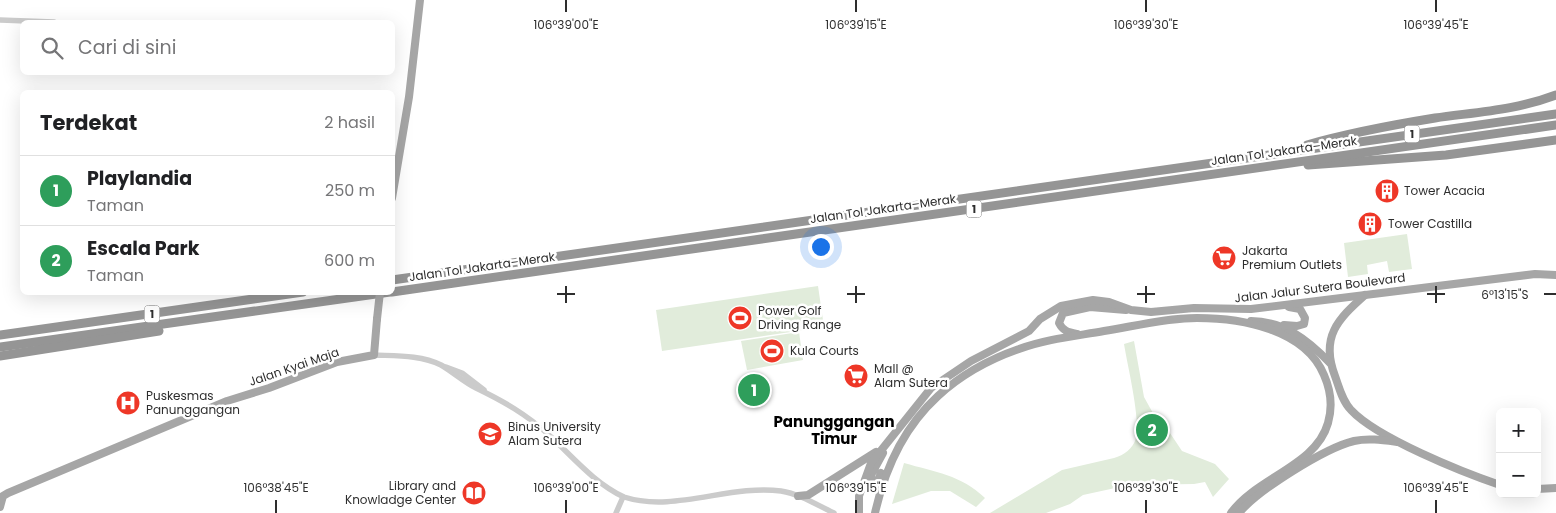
<!DOCTYPE html>
<html lang="id">
<meta charset="utf-8">
<style>
body{margin:0;font-family:Poppins,sans-serif;background:#f2f2f2;color:#202124}
.controls{position:absolute;right:15px;bottom:15px;display:grid;overflow:hidden;border-radius:8px;box-shadow:0 5px 20px #0002}
.controls button{width:45px;height:45px;display:grid;place-items:center;padding:0;border:0;border-bottom:1px solid #e0e0e0;background:#fff;color:#202124;font:25px sans-serif}
.you{position:absolute;left:820px;top:246px;width:18px;height:18px;margin:-12px;border:4px solid #fff;border-radius:50%;background:#1a73e8;box-shadow:0 0 0 8px #1a73e833}
.badge{display:grid;place-items:center;width:32px;height:32px;border-radius:50%;background:#7c3aed;color:#fff;font-size:16px;font-weight:700}
.pin{position:absolute;translate:-50% -50%;border:2px solid #fff;box-shadow:0 1px 5px #0006}
.list{margin:0;padding:0;list-style:none}
h2{display:flex;justify-content:space-between;align-items:center;height:65px;margin:0;padding:0 20px;font-size:21px}
h2 small{font-size:16px;font-weight:400;color:#757577}
.list li{display:grid;grid-template-columns:32px 1fr auto;gap:15px;align-items:center;box-sizing:border-box;height:70px;padding:0 20px;border-top:1px solid #e0e0e0}
.list b{display:block;font-size:19px;white-space:nowrap}
.list p{margin:0;font-size:16px;white-space:nowrap;color:#757577}
.list em{font-size:16px;font-style:normal;color:#757577}
.icon{flex:none;width:28px;height:28px;fill:none;stroke:currentColor;stroke-width:2;stroke-linecap:round;stroke-linejoin:round}
.map{position:relative;flex:none;width:1556px;height:513px;overflow:hidden}
.search{position:absolute;background:#fff;box-shadow:0 5px 20px #0002;left:20px;top:20px;width:375px;height:55px;display:flex;align-items:center;gap:12px;box-sizing:border-box;padding:0 18px;border-radius:8px;color:#757577;font-size:19px}
.panel{position:absolute;background:#fff;box-shadow:0 5px 20px #0002;left:20px;top:90px;width:375px;height:205px;border-radius:8px}
.map>svg:first-child{display:block}
.green{fill:#e1ecdb}
.lines{fill:none;stroke-linecap:round;stroke-linejoin:round}
.minor{stroke:#cbcbcb;stroke-width:5.5}
.major{stroke:#a6a6a6;stroke-width:8}
.highway{stroke:#959595;stroke-width:9}
.major-bridge{stroke:#a6a6a6;stroke-width:8}
.ticks{fill:none;stroke:#2e2e2e;stroke-width:2}
.labels{text-anchor:middle;stroke-width:5;stroke-linejoin:round;paint-order:stroke}
.shield{fill:#fff;stroke:#6d6d6d;stroke-width:1}
.shield-label{font-size:11px;font-weight:bold;fill:#2e2e2e}
.street-label{font-size:12px;fill:#2e2e2e;stroke:#fff}
.poi-label{font-size:12px;fill:#2e2e2e;stroke:#fff;text-anchor:start}
.quarter-label{font-size:15px;font-weight:bold;fill:#000;stroke:#fff}
.ticks-label{font-size:12px;text-anchor:middle;fill:#2e2e2e;stroke:#fff;stroke-width:5;stroke-linejoin:round;paint-order:stroke}
</style>
<div class="map">
<svg width="1556" height="513" viewBox="0 0 1556 513">
<rect width="100%" height="100%" fill="#fff"/>
<g class="green">
<path d="M1407,234l5,35 -23,3 -2,-11 -20,4 1,9 -20,3 -4,-34z"/>
<path d="M818,286l6,41 -162,24 -6,-41z"/>
<path d="M799,332l4,28 -56,10 -6,-29z"/>
<path d="M1134,341l10,56 10,18 10,9 18,27 33,13 14,15 -16,18 -8,-15 -11,2 -65,1 -46,10 -13,9 -24,9h-56l72,-43 52,-12c10,-3 19,-9 22,-20 5,-17 -9,-75 -12,-94z"/>
<path d="M904,463c31,9 57,12 81,35l-9,9 -26,-16h-19l-39,13z"/>
</g>
<g class="lines">
<g class="minor">
<path d="M0,20l54,2"/>
<path d="M374,355c22,1 47,0 67,10 12,7 23,17 35,23 27,13 50,26 73,47 24,22 45,48 75,62 50,16 106,-13 157,-6 19,3 36,14 53,22"/>
<path d="M446,367l16,6 22,17"/>
<path d="M616,513l7,-16"/>
</g>
<g class="major">
<path d="M392,198l17,-101 11,-97"/>
<path d="M1365,295c-27,24 -45,42 -30,81 4,11 7,25 16,34 26,28 111,62 149,75"/>
<path d="M1251,321c34,1 56,18 79,42"/>
<path d="M1284,325l13,1 7,-2 1,-6 -5,-9 -11,-2"/>
<path d="M1077,334c-9,-2 -14,-3 -18,-11l4,-10 27,-6 36,3"/>
<path d="M881,473l-4,10 -5,2 -1,-10 12,-22"/>
<path d="M1537,489l19,-1"/>
<path d="M798,496l10,-1 68,-43"/>
<path d="M0,507l3,-11 5,-3 219,-92 42,-13 68,-26 37,-7 3,-36"/>
<path d="M859,513v-17l12,-33 60,-75 40,-27 58,-30 11,-12 21,-13 32,-6 16,2 22,8 20,2 43,-4 57,1 284,-35 21,1"/>
<path d="M875,513c10,-45 29,-86 63,-117 23,-21 52,-37 81,-47 27,-10 57,-13 85,-18 31,-5 62,-13 93,-13 44,0 108,11 127,57 7,16 9,31 4,48 -12,43 -71,54 -97,90"/>
<path d="M1239,513c19,-23 86,-65 115,-72 14,-3 28,-1 43,1"/>
</g>
<g class="highway">
<path d="M1307,145c42,-12 85,-20 128,-27 42,-6 82,-8 121,-23"/>
<path d="M1308,165l138,-10 110,-15"/>
<path d="M392,280l1164,-166"/>
<path d="M392,292l1164,-167"/>
<path d="M0,335l303,-43"/>
<path d="M0,347l390,-55"/>
<path d="M0,356l159,-25"/>
</g>
<path class="major-bridge" d="M377,319l3,-27"/>
</g>
<path class="ticks" d="M566,0v12M856,0v12M1146,0v12M1436,0v12M566,286v17M856,286v17M1146,286v17M1436,286v17M557,294h18M847,294h18M1137,294h18M1427,294h18M1544,294h12M276,500v13M566,500v13M856,500v13M1146,500v13M1436,500v13"/>
<defs>
<symbol id="building-disc" viewBox="-11 -11 22 22"><circle r="9.5" fill="#ee3727" stroke="#fff"/><path d="M-4-6H4V6H1V3H-1V6H-4ZM-2.5-4.3h1.7v1.8h-1.7ZM.8-4.3h1.7v1.8H.8ZM-2.5-1h1.7V.8h-1.7ZM.8-1h1.7V.8H.8Z" fill="#fff"/></symbol>
<symbol id="supermarket-disc" viewBox="-11 -11 22 22"><circle r="9.5" fill="#ee3727" stroke="#fff"/><path d="M-6-5.5h2.5l.6 2H6L4.5 2H-2.5L-4.4-4H-6ZM-1.5 3.2a1.3 1.3 0 1 0 .1 0ZM3 3.2a1.3 1.3 0 1 0 .1 0Z" fill="#fff"/></symbol>
<symbol id="stadium-disc" viewBox="-11 -11 22 22"><circle r="9.5" fill="#ee3727" stroke="#fff"/><path d="M0-5a6.5 5 0 1 0 0 10a6.5 5 0 1 0 0-10ZM-3.5-1.8h7v3.6h-7Z" fill="#fff"/></symbol>
<symbol id="hospital-disc" viewBox="-11 -11 22 22"><circle r="9.5" fill="#ee3727" stroke="#fff"/><path d="M-5-5h3v3.5h4V-5h3V5h-3V1.5h-4V5h-3Z" fill="#fff"/></symbol>
<symbol id="university-disc" viewBox="-11 -11 22 22"><circle r="9.5" fill="#ee3727" stroke="#fff"/><path d="M0-5L7-2L0 1L-7-2ZM-4 1L0 2.5L4 1V4Q0 6-4 4Z" fill="#fff"/></symbol>
<symbol id="library-disc" viewBox="-11 -11 22 22"><circle r="9.5" fill="#ee3727" stroke="#fff"/><path d="M-6-4Q-3-5.5-.7-3.5V5Q-3 3-6 4ZM6-4Q3-5.5 .7-3.5V5Q3 3 6 4Z" fill="#fff"/></symbol>
</defs>
<g fill-rule="evenodd">
<use href="#building-disc" x="1373" y="177" width="28" height="28"/>
<use href="#building-disc" x="1356" y="210" width="28" height="28"/>
<use href="#supermarket-disc" x="1210" y="244" width="28" height="28"/>
<use href="#stadium-disc" x="726" y="304" width="28" height="28"/>
<use href="#stadium-disc" x="758" y="337" width="28" height="28"/>
<use href="#supermarket-disc" x="842" y="362" width="28" height="28"/>
<use href="#hospital-disc" x="114" y="389" width="28" height="28"/>
<use href="#university-disc" x="476" y="420" width="28" height="28"/>
<use href="#library-disc" x="460" y="479" width="28" height="28"/>
</g>
<g class="labels">
<g class="shield">
<rect x="1404.5" y="125.5" width="15" height="17" rx="4"/>
<rect x="966.5" y="200.5" width="15" height="17" rx="4"/>
<rect x="144.5" y="305.5" width="15" height="17" rx="4"/>
</g>
<g class="shield-label">
<text x="1412" y="138">1</text>
<text x="974" y="213">1</text>
<text x="152" y="318">1</text>
</g>
<g class="street-label">
<text transform="translate(1284 151) rotate(-8)" y="4">Jalan Tol Jakarta–Merak</text>
<text transform="translate(883 209) rotate(-8)" y="4">Jalan Tol Jakarta–Merak</text>
<text transform="translate(482 267) rotate(-8)" y="4">Jalan Tol Jakarta–Merak</text>
<text transform="translate(1320 288) rotate(-7)" y="4">Jalan Jalur Sutera Boulevard</text>
<text transform="translate(294 367) rotate(-19)" y="4">Jalan Kyai Maja</text>
</g>
<g class="poi-label">
<text x="1404" y="195">Tower Acacia</text>
<text x="1388" y="228">Tower Castilla</text>
<text x="1242" y="255">Jakarta<tspan x="1242" dy="14">Premium Outlets</tspan></text>
<text x="758" y="315">Power Golf<tspan x="758" dy="14">Driving Range</tspan></text>
<text x="790" y="355">Kula Courts</text>
<text x="874" y="373">Mall @<tspan x="874" dy="14">Alam Sutera</tspan></text>
<text x="146" y="400">Puskesmas<tspan x="146" dy="14">Panunggangan</tspan></text>
<text x="508" y="431">Binus University<tspan x="508" dy="14">Alam Sutera</tspan></text>
<text x="456" y="490" text-anchor="end">Library and<tspan x="456" dy="14">Knowladge Center</tspan></text>
</g>
<g class="quarter-label">
<text x="834" y="427">Panunggangan<tspan x="834" dy="17">Timur</tspan></text>
</g>
</g>
<g class="ticks-label">
<text x="566" y="29">106°39'00"E</text>
<text x="856" y="29">106°39'15"E</text>
<text x="1146" y="29">106°39'30"E</text>
<text x="1436" y="29">106°39'45"E</text>
<text x="1505" y="299">6°13'15"S</text>
<text x="276" y="492">106°38'45"E</text>
<text x="566" y="492">106°39'00"E</text>
<text x="856" y="492">106°39'15"E</text>
<text x="1146" y="492">106°39'30"E</text>
<text x="1436" y="492">106°39'45"E</text>
</g>
</svg>
<div class="controls">
<button>+</button>
<button>−</button>
</div>
<div class="you"></div>
<div class="pin badge" style="left:754px;top:390px;background:#2e9e5b">1</div>
<div class="pin badge" style="left:1152px;top:430px;background:#2e9e5b">2</div>
<div class="search"><svg class="icon" aria-label="search" viewBox="0 0 24 24"><circle cx="10" cy="10" r="6"/><path d="M15 15l6 6"/></svg>Cari di sini</div>
<section class="panel">
<h2>Terdekat<small>2 hasil</small></h2>
<ul class="list">
<li><span class="badge" style="background:#2e9e5b">1</span><div><b>Playlandia</b><p>Taman</p></div><em>250 m</em></li>
<li><span class="badge" style="background:#2e9e5b">2</span><div><b>Escala Park</b><p>Taman</p></div><em>600 m</em></li>
</ul>
</section>
</div>
